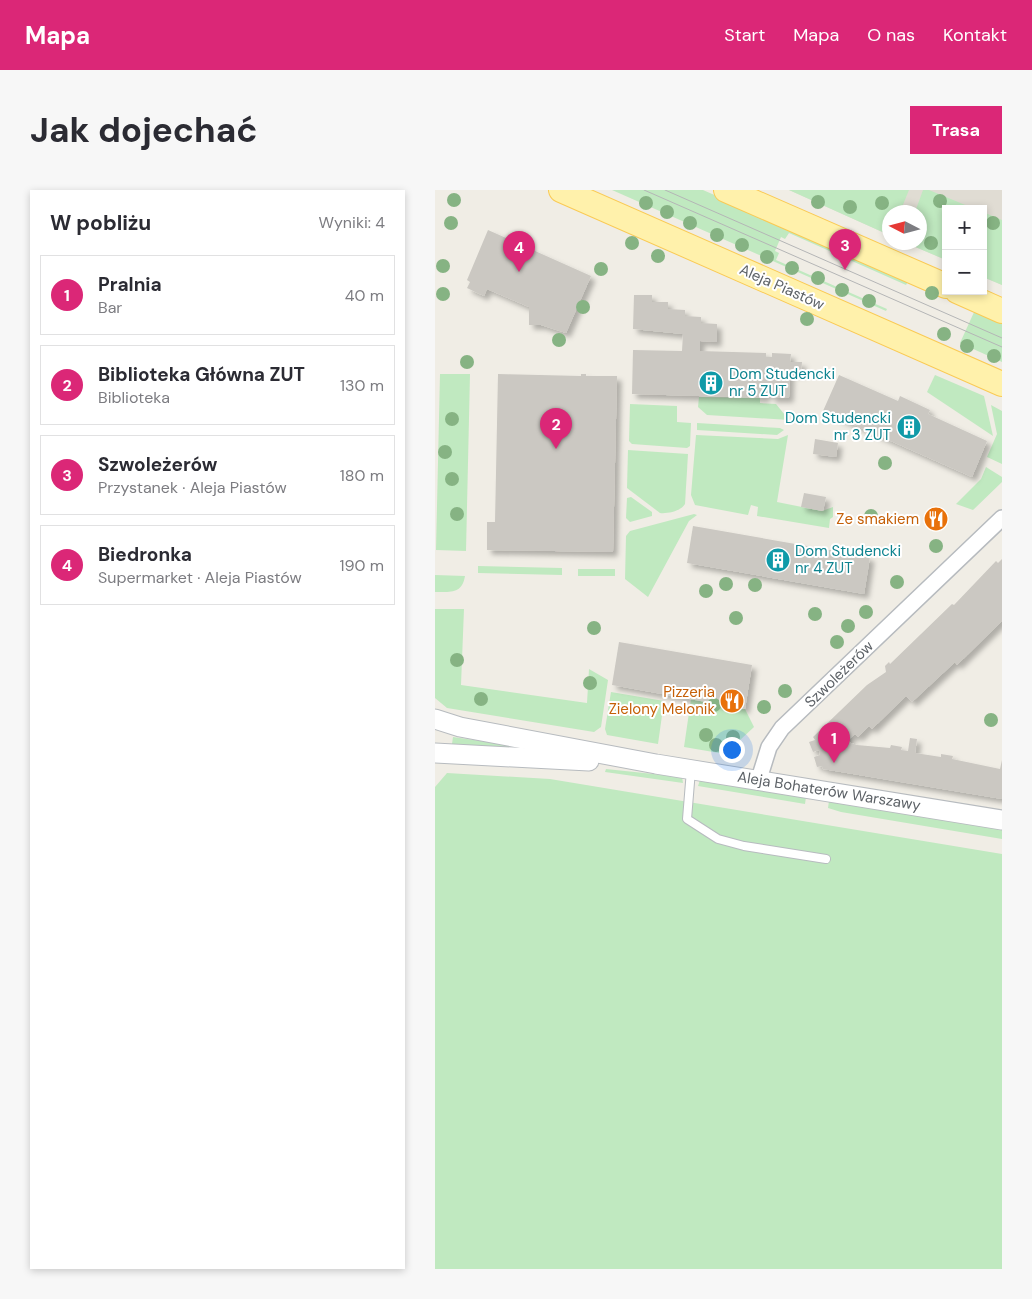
<!DOCTYPE html>
<html lang="pl">
<meta charset="utf-8">
<style>
body{margin:0;font-family:"DM Sans",sans-serif;background:#f7f7f7;color:#2b2b33}
.controls{position:absolute;right:15px;top:15px;display:grid;overflow:hidden;border-radius:0px;box-shadow:0 2px 8px #0003}
.controls button{width:45px;height:45px;display:grid;place-items:center;padding:0;border:0;border-bottom:1px solid #e1e1e2;background:#fff;color:#2b2b33;font:25px sans-serif}
.compass{position:absolute;left:447px;top:15px;width:45px;height:45px;border-radius:50%;background:#fff;box-shadow:0 2px 8px #0003;rotate:276deg}
.you{position:absolute;left:296px;top:559px;width:18px;height:18px;margin:-12px;border:4px solid #fff;border-radius:50%;background:#1a73e8;box-shadow:0 0 0 8px #1a73e833}
.badge{display:grid;place-items:center;width:32px;height:32px;border-radius:50%;background:#db2777;color:#fff;font-size:16px;font-weight:700}
.pin{position:absolute;translate:-50% -41px;filter:drop-shadow(0 1px 2px #0008)}
.pin::after{content:'';position:absolute;top:26px;width:18px;height:15px;background:inherit;clip-path:polygon(0 0,100% 0,50% 100%)}
.list{margin:0;padding:0;list-style:none}
h2{display:flex;justify-content:space-between;align-items:center;height:65px;margin:0;padding:0 20px;font-size:21px}
h2 small{font-size:16px;font-weight:400;color:#7c7c81}
.list li{display:grid;grid-template-columns:32px 1fr auto;gap:15px;align-items:center;box-sizing:border-box;height:80px;margin:0 10px 10px;padding:0 10px;border:1px solid #e1e1e2;border-radius:0px}
.list b{display:block;font-size:19px;white-space:nowrap}
.list p{margin:0;font-size:16px;white-space:nowrap;color:#7c7c81}
.list em{font-size:16px;font-style:normal;color:#7c7c81}
.map{position:relative;flex:none;width:567px;height:1079px;overflow:hidden;border-radius:0px}
header{display:flex;align-items:center;gap:30px;box-sizing:border-box;height:70px;padding:0 25px;background:#db2777;color:#fff}
header strong{font-size:24px}
nav{display:flex;gap:28px;margin-inline-start:auto;font-size:18px}
.intro{display:flex;align-items:center;justify-content:space-between;box-sizing:border-box;height:120px;padding:0 30px}
h1{margin:0;font-size:35px}
.button{padding:12px 22px;border-radius:0px;background:#db2777;color:#fff;font-size:18px;font-weight:700}
main{display:flex;gap:30px;padding:0 30px}
aside{flex:1;background:#fff;border-radius:0px;box-shadow:0 2px 8px #0003}
.map>svg:first-child{display:block}
.education{fill:#e0dcd3}
.green{fill:#c0e9c0}
.building{fill:#cbc8c2;filter:url(#shadow)}
.lines{fill:none;stroke-linecap:round;stroke-linejoin:round}
.service-casing{stroke:#b7bbbf;stroke-width:10}
.minor-casing{stroke:#b7bbbf;stroke-width:18}
.tertiary-casing{stroke:#b7bbbf;stroke-width:21}
.primary-casing{stroke:#faca54;stroke-width:26}
.service{stroke:#fff;stroke-width:8}
.minor{stroke:#fff;stroke-width:15}
.tertiary{stroke:#fff;stroke-width:19}
.primary{stroke:#fff1ab;stroke-width:24}
.tram{stroke:#b4b5b6;stroke-width:1}
.tree{fill:#86b383}
.labels{text-anchor:middle;stroke-width:4;stroke-linejoin:round;paint-order:stroke}
.street-label{font-size:15px;fill:#5c6166;stroke:#fff}
.culture-label{font-size:15px;fill:#0d838f;stroke:#fff;text-anchor:start}
.food-label{font-size:15px;fill:#c56008;stroke:#fff;text-anchor:end}
</style>
<header>
<strong>Mapa</strong>
<nav><a>Start</a><a>Mapa</a><a>O nas</a><a>Kontakt</a></nav>
</header>
<div class="intro"><h1>Jak dojechać</h1><a class="button">Trasa</a></div>
<main>
<aside>
<h2>W pobliżu<small>Wyniki: 4</small></h2>
<ul class="list">
<li><span class="badge">1</span><div><b>Pralnia</b><p>Bar</p></div><em>40 m</em></li>
<li><span class="badge">2</span><div><b>Biblioteka Główna ZUT</b><p>Biblioteka</p></div><em>130 m</em></li>
<li><span class="badge">3</span><div><b>Szwoleżerów</b><p>Przystanek · Aleja Piastów</p></div><em>180 m</em></li>
<li><span class="badge">4</span><div><b>Biedronka</b><p>Supermarket · Aleja Piastów</p></div><em>190 m</em></li>
</ul>
</aside>
<div class="map">
<svg width="567" height="1079" viewBox="0 0 567 1079">
<defs>
<filter id="shadow"><feDropShadow dx="4.5" dy="4.5" stdDeviation="2.5" flood-color="#0004"/></filter>
</defs>
<rect width="100%" height="100%" fill="#f0ede5"/>
<path class="education" d="M354,0h213v95l-19,-8v-68h-37v51l-40,-17 13,-1v-30h-30v23z"/>
<g class="green">
<path d="M177,0h91l206,90 -3,5 -117,-52 -4,6 -4,-2 -6,14 4,2 -3,7 111,49 -1,2z"/>
<path d="M354,0h120l-9,22h-11v23z"/>
<path d="M488,0h6l46,19h-29v51l-40,-17 13,-1v-30h-4z"/>
<path d="M548,22l19,8v65l-19,-8z"/>
<path d="M540,120l27,12v40l-42,-19z"/>
<path d="M5,184h30l-4,177 -30,-1z"/>
<path d="M500,185l49,21 9,40 -66,-44z"/>
<path d="M264,207l61,1v5l16,1 13,16 -82,-5 -9,-8z"/>
<path d="M195,214l47,2v16l14,1 -1,23 -3,2 -55,-4 -3,-3z"/>
<path d="M556,215l11,6v53l-15,-7 10,-23z"/>
<path d="M262,233l83,5 4,2 -7,5 -80,-5z"/>
<path d="M261,245l82,4 10,-4 -11,67 45,9 11,-4v10l-3,2 -1,9 -72,-12 1,-9 -7,-2 -3,10 -53,-10 -4,-10z"/>
<path d="M193,260l60,4 -3,50c-4,7 -18,10 -25,9l-33,-25z"/>
<path d="M551,277l16,10v5l-29,28 -17,-6 25,-25z"/>
<path d="M196,307l21,15v4l-22,6 -4,-4 1,-20z"/>
<path d="M259,324l3,1 -8,6 -41,76 -23,-18 1,-43 4,-5z"/>
<path d="M43,376l84,2v7l-84,-2z"/>
<rect x="143" y="379" width="37" height="7"/>
<path d="M0,385l30,1c-3,18 -14,16 -30,16z"/>
<path d="M0,419h29l-3,76 126,18 2,-34 19,11 -7,47 -7,5 -147,-24 -12,-10z"/>
<path d="M176,502l53,9 -6,43 -51,-9 -2,-6z"/>
<path d="M256,509l54,10 9,18 -29,27 -41,-7z"/>
<path d="M18,547l62,9v2l-1,2 -62,-6z"/>
<path d="M171,579l76,8 1,6 -78,-11z"/>
<path d="M12,583l103,6 452,75v415h-567v-482z"/>
<path d="M265,590l106,17 -1,7 -107,-18z"/>
<path d="M394,611l173,28v10l-161,-27 -13,-4z"/>
</g>
<g class="building">
<path d="M53,40l103,46 -25,57 -25,-8h-12v-18l-42,-18 -3,7 -17,-8 3,-6 -3,-2z"/>
<path d="M199,105h18v7h16v7l17,1v6l16,1v6l16,1v18l-17,-1v10l66,2v4h6v-4l19,1 -1,8h12l-1,11 -11,-1 -1,26h-18v-4h-6v4l-133,-4 1,-44 49,1 1,-17 -50,-5z"/>
<path d="M63,184l83,2v-2h5v2h31l-4,176 -126,-2v-28h8z"/>
<path d="M404,185l59,26 2,-5 30,14 -2,4 59,27 -15,36 -149,-66z"/>
<path d="M380,249l23,4 -2,14 -23,-3z"/>
<path d="M369,303l22,4 -3,14 -22,-4z"/>
<path d="M258,336l177,31 -6,37 -177,-31z"/>
<path d="M567,369v62l-45,44 -2,-3 -43,40 -6,-6 -34,33 -3,-3 -11,11 -3,-3 -7,6 3,3 6,2 33,3 1,-3 11,2 -1,3 7,1 2,-13 7,1 -2,14 26,4v-3l12,2 -1,3 48,10 2,-9v39l-179,-30 -1,-3 -5,1 -3,-10 6,-2 -1,-5 -6,2 -4,-10 6,-2 -2,-3 54,-52 19,-13 -1,-6 4,-4 1,2 62,-60 2,1 42,-44 2,2z"/>
<path d="M184,452l133,23 -7,44 -133,-24z"/>
</g>
<g class="lines">
<defs>
<path id="service" d="M256,580l-4,49 31,20 26,7 82,13"/>
<path id="minor" d="M324,589l10,-32 13,-19 220,-210"/>
<g id="tertiary">
<path d="M0,529l25,8 196,37 346,56"/>
<path d="M0,563l154,8"/>
</g>
<g id="primary">
<path d="M126,0l441,194"/>
<path d="M291,0l220,96"/>
<path d="M522,101l45,20"/>
</g>
</defs>
<use href="#service" class="service-casing"/>
<use href="#minor" class="minor-casing"/>
<use href="#tertiary" class="tertiary-casing"/>
<use href="#primary" class="primary-casing"/>
<use href="#service" class="service"/>
<use href="#minor" class="minor"/>
<use href="#tertiary" class="tertiary"/>
<use href="#primary" class="primary"/>
<g class="tram">
<path d="M209,0l358,157"/>
<path d="M230,0l337,148"/>
</g>
</g>
<g class="tree">
<circle cx="19" cy="10" r="7"/>
<circle cx="505" cy="11" r="7"/>
<circle cx="383" cy="12" r="7"/>
<circle cx="211" cy="13" r="7"/>
<circle cx="447" cy="13" r="7"/>
<circle cx="415" cy="17" r="7"/>
<circle cx="232" cy="22" r="7"/>
<circle cx="16" cy="33" r="7"/>
<circle cx="255" cy="33" r="7"/>
<circle cx="558" cy="33" r="7"/>
<circle cx="282" cy="45" r="7"/>
<circle cx="197" cy="53" r="7"/>
<circle cx="496" cy="53" r="7"/>
<circle cx="307" cy="55" r="7"/>
<circle cx="223" cy="66" r="7"/>
<circle cx="332" cy="67" r="7"/>
<circle cx="8" cy="76" r="7"/>
<circle cx="357" cy="78" r="7"/>
<circle cx="166" cy="79" r="7"/>
<circle cx="383" cy="88" r="7"/>
<circle cx="407" cy="100" r="7"/>
<circle cx="497" cy="103" r="7"/>
<circle cx="8" cy="104" r="7"/>
<circle cx="434" cy="111" r="7"/>
<circle cx="148" cy="117" r="7"/>
<circle cx="372" cy="129" r="7"/>
<circle cx="509" cy="144" r="7"/>
<circle cx="124" cy="150" r="7"/>
<circle cx="532" cy="156" r="7"/>
<circle cx="559" cy="166" r="7"/>
<circle cx="32" cy="172" r="7"/>
<circle cx="17" cy="229" r="7"/>
<circle cx="10" cy="262" r="7"/>
<circle cx="450" cy="273" r="7"/>
<circle cx="17" cy="289" r="7"/>
<circle cx="22" cy="324" r="7"/>
<circle cx="436" cy="326" r="7"/>
<circle cx="501" cy="356" r="7"/>
<circle cx="462" cy="392" r="7"/>
<circle cx="291" cy="394" r="7"/>
<circle cx="320" cy="395" r="7"/>
<circle cx="271" cy="401" r="7"/>
<circle cx="431" cy="422" r="7"/>
<circle cx="380" cy="424" r="7"/>
<circle cx="301" cy="428" r="7"/>
<circle cx="413" cy="436" r="7"/>
<circle cx="159" cy="438" r="7"/>
<circle cx="402" cy="452" r="7"/>
<circle cx="22" cy="470" r="7"/>
<circle cx="155" cy="493" r="7"/>
<circle cx="350" cy="501" r="7"/>
<circle cx="46" cy="509" r="7"/>
<circle cx="279" cy="515" r="7"/>
<circle cx="329" cy="517" r="7"/>
<circle cx="556" cy="530" r="7"/>
<circle cx="271" cy="545" r="7"/>
<circle cx="298" cy="547" r="7"/>
<circle cx="281" cy="555" r="7"/>
</g>
<defs>
<symbol id="building-disc" viewBox="-11 -11 22 22"><circle r="9.5" fill="#0f9aa8" stroke="#fff"/><path d="M-4-6H4V6H1V3H-1V6H-4ZM-2.5-4.3h1.7v1.8h-1.7ZM.8-4.3h1.7v1.8H.8ZM-2.5-1h1.7V.8h-1.7ZM.8-1h1.7V.8H.8Z" fill="#fff"/></symbol>
<symbol id="restaurant-disc" viewBox="-11 -11 22 22"><circle r="9.5" fill="#e8710a" stroke="#fff"/><path d="M-5-6h1v4h1v-4h1v4h1v-4h1v5L-1.5 .5V6h-2V.5L-5-1ZM5-6V6H3V1.5H1.5Q1.5-4 5-6Z" fill="#fff"/></symbol>
</defs>
<g fill-rule="evenodd">
<use href="#building-disc" x="262" y="179" width="28" height="28"/>
<use href="#building-disc" x="460" y="223" width="28" height="28"/>
<use href="#restaurant-disc" x="487" y="315" width="28" height="28"/>
<use href="#building-disc" x="329" y="356" width="28" height="28"/>
<use href="#restaurant-disc" x="283" y="497" width="28" height="28"/>
</g>
<g class="labels">
<g class="street-label">
<text transform="translate(347 97) rotate(24)" y="5">Aleja Piastów</text>
<text transform="translate(404 484) rotate(-44)" y="5">Szwoleżerów</text>
<text transform="translate(394 601) rotate(9)" y="5">Aleja Bohaterów Warszawy</text>
</g>
<g class="culture-label">
<text x="294" y="189">Dom Studencki<tspan x="294" dy="17">nr 5 ZUT</tspan></text>
<text x="456" y="233" text-anchor="end">Dom Studencki<tspan x="456" dy="17">nr 3 ZUT</tspan></text>
<text x="360" y="366">Dom Studencki<tspan x="360" dy="17">nr 4 ZUT</tspan></text>
</g>
<g class="food-label">
<text x="484" y="334">Ze smakiem</text>
<text x="280" y="507">Pizzeria<tspan x="280" dy="17">Zielony Melonik</tspan></text>
</g>
</g>
</svg>
<div class="controls">
<button>+</button>
<button>−</button>
</div>
<svg class="compass" viewBox="-18 -18 36 36"><path d="M0-13l5 13h-10z" fill="#e53935"/><path d="M0 13l5-13h-10z" fill="#7c7c81"/></svg>
<div class="you"></div>
<div class="pin badge" style="left:399px;top:573px">1</div>
<div class="pin badge" style="left:121px;top:259px">2</div>
<div class="pin badge" style="left:410px;top:80px">3</div>
<div class="pin badge" style="left:84px;top:82px">4</div>
</div>
</main>
